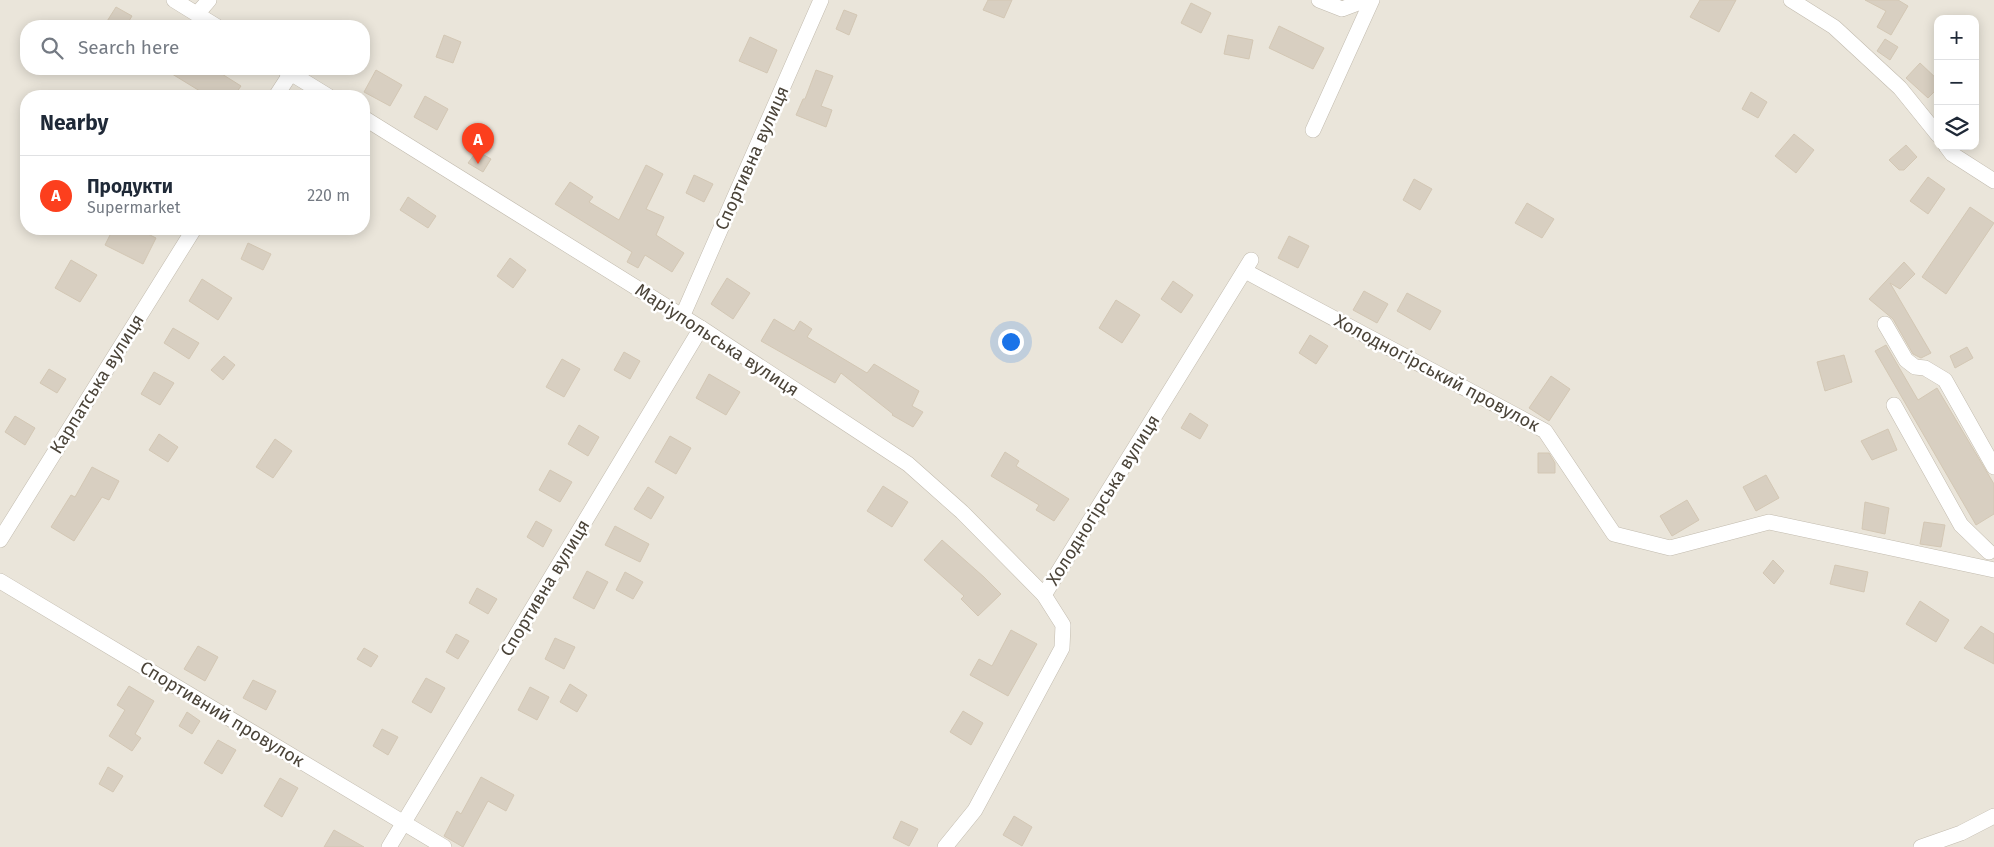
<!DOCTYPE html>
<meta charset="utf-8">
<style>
body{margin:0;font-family:"Fira Sans",sans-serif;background:#f2f2f3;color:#1f2937}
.controls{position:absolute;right:15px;top:15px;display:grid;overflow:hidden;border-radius:10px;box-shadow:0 2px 12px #0003}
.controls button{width:45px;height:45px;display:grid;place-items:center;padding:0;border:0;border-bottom:1px solid #e0e1e3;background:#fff;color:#1f2937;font:25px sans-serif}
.you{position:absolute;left:1010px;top:341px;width:18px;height:18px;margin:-12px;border:4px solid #fff;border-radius:50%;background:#1a73e8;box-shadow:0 0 0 8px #1a73e833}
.badge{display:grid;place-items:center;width:32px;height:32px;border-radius:50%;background:#fc3f1d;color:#fff;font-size:16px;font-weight:700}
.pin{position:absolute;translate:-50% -41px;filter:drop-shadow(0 1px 2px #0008)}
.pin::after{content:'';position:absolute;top:26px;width:18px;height:15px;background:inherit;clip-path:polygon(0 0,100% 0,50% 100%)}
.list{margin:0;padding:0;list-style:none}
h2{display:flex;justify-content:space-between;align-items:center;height:65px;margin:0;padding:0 20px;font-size:21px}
h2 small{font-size:16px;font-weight:400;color:#747a83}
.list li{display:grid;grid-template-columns:32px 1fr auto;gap:15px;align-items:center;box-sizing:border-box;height:80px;padding:0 20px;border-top:1px solid #e0e1e3}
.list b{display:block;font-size:19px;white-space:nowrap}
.list p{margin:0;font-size:16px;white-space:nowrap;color:#747a83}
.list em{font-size:16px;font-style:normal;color:#747a83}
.icon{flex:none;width:28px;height:28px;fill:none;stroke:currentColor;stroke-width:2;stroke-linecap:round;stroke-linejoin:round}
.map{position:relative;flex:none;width:1994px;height:847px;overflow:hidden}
.search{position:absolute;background:#fff;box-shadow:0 2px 12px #0003;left:20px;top:20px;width:350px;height:55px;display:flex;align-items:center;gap:12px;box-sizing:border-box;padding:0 18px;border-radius:20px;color:#747a83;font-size:19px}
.panel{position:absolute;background:#fff;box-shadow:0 2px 12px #0003;left:20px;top:90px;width:350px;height:145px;border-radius:20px}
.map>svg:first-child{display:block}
.residential{fill:#eae5da;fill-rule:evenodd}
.building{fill:#d8cfc1;stroke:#d3c7b4}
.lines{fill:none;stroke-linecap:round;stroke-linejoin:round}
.street-casing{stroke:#c2bbae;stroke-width:16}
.street{stroke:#fff;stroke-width:15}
.labels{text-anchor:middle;stroke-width:5;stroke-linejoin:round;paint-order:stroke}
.street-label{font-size:18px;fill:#4b4439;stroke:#fff}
</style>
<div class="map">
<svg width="1994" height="847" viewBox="0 0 1994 847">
<rect width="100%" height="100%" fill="#f6f3ec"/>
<path class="residential" d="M0,0h1994v847h-1994zM1938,19h37v127h-37zM26,26h338v43h-338zM26,96h338v133h-338z"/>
<g class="building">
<path d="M988,0h24l-8,18 -21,-8z"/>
<path d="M1700,0h36l-17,32 -29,-15z"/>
<path d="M1865,0h33l10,6 -17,29 -14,-8 9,-16z"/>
<path d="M1191,3l20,10 -10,20 -20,-10z"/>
<path d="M116,7l16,9 -6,10h-22z"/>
<path d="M844,10l13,5 -8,20 -13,-6z"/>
<path d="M1279,26l45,22 -11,21 -44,-21z"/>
<path d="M444,35l17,7 -8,21 -17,-6z"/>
<path d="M1228,35l25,5 -4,19 -25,-5z"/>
<path d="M750,37l27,13 -10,23 -28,-12z"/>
<path d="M1885,39l13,8 -8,13 -13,-9z"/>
<path d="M1920,63l18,17v8l-10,10 -22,-20z"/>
<path d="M164,69h50l27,17 -7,10h-26z"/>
<path d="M376,70l26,15 -12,21 -26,-14z"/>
<path d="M816,70l17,6 -12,30 11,4 -6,17 -30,-12 7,-16h2z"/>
<path d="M1751,92l16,10 -9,16 -16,-9z"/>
<path d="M425,96l23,13 -11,21 -23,-13z"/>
<path d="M1794,134l20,16 -18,23 -21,-17z"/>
<path d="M1906,145l11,12 -13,13h-5l-10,-10z"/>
<path d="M477,151l14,8 -8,13 -15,-9z"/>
<path d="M646,165l17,9 -17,35 18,8 -8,18 28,18 -12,19 -27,-17 -7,13 -11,-6 5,-10 -77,-48 15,-22 23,15 -4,5 30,18z"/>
<path d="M694,175l19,9 -9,18 -18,-9z"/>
<path d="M1928,177l17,12 -17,25 -18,-13z"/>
<path d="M1414,179l18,10 -12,21 -17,-10z"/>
<path d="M408,197l28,19 -8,12 -28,-18z"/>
<path d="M1527,203l27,16 -12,19 -27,-15z"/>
<path d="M1970,207l24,16 -48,71 -24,-17z"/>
<path d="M113,229h25l18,9 -13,26 -38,-19z"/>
<path d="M1289,236l20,10 -11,22 -20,-10z"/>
<path d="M248,243l23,11 -8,16 -22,-11z"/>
<path d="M510,258l16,12 -13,18 -16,-12z"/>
<path d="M71,260l26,15 -17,27 -25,-14z"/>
<path d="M1904,262l11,12 -15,15 -10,-6 41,70 -10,5 -8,-4 -20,-35 -24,-20z"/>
<path d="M727,278l23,15 -17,26 -22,-15z"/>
<path d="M202,279l30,19 -14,22 -29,-19z"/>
<path d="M1173,281l20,14 -12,18 -20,-14z"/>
<path d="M1364,291l24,13 -11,19 -24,-13z"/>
<path d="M1407,293l34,18 -11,19 -33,-19z"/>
<path d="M1116,300l24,15 -18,28 -23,-15z"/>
<path d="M774,319l20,12 6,-10 12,8 -5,8 60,36 7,-9 45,27 -7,15 11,6 -10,15 -21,-12 1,-1 -52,-41 -6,10 -74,-42z"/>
<path d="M173,328l26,15 -10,16 -25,-16z"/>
<path d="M1310,335l18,11 -12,18 -17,-11z"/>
<path d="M1886,345l32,55 19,-12 57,96v30l-18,11 -101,-174z"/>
<path d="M1967,347l6,11 -18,10 -5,-12z"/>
<path d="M624,352l16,9 -10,18 -16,-9z"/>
<path d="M1844,355l8,27 -27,9 -8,-29z"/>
<path d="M224,356l11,9 -12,15 -12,-10z"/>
<path d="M562,359l18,10 -16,28 -18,-10z"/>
<path d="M49,369l17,10 -9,14 -17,-10z"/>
<path d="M154,372l20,11 -14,22 -19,-11z"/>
<path d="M709,374l31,18 -14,23 -30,-17z"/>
<path d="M1551,376l19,13 -21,32 -20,-13z"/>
<path d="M1190,413l18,12 -8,14 -19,-11z"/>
<path d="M15,416l20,12 -10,17 -20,-13z"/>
<path d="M579,425l20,12 -11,19 -20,-12z"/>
<path d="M1888,429l9,21 -25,10 -11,-19z"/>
<path d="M159,434l19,13 -10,15 -19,-12z"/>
<path d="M670,436l21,12 -15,26 -21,-12z"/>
<path d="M275,439l17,12 -19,27 -17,-11z"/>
<path d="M1005,452l14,9 -3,5 53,33 -15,22 -18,-11 3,-5 -48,-29z"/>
<path d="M1538,453h11l6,10v10h-17z"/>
<path d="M92,467l27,14 -10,19 -7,-3 -28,44 -23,-14 20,-32 4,2z"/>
<path d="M550,470l22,12 -12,20 -21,-12z"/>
<path d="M1766,475l13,23 -23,13 -13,-24z"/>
<path d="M883,486l25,16 -16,25 -25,-16z"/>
<path d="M648,487l16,10 -13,22 -17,-10z"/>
<path d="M1687,500l12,20 -27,16 -12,-20z"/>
<path d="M1865,502l24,6 -4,26 -23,-5z"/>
<path d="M536,521l16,9 -9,17 -16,-10z"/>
<path d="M1924,522l21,3 -4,22 -21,-3z"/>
<path d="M615,526l34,18 -9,18 -35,-17z"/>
<path d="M942,540l42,37 17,17 -23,22 -17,-17 3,-3 -40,-36z"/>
<path d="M1773,560l11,11 -10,13 -11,-11z"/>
<path d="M1835,565l33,7 -4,20 -34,-8z"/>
<path d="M587,571l21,11 -14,27 -21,-11z"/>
<path d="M625,572l18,10 -10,17 -17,-9z"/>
<path d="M477,588l20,11 -9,15 -19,-11z"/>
<path d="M1920,601l29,19 -13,22 -30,-18z"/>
<path d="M1981,626l13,8v30l-30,-16z"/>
<path d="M1011,630l26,14 -29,52 -38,-21 9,-16 13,7z"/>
<path d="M456,634l13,7 -11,18 -12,-7z"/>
<path d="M555,638l20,9 -11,22 -19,-10z"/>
<path d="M198,646l20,11 -13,24 -21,-12z"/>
<path d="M364,648l14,8 -7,11 -14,-8z"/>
<path d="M426,678l19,10 -14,25 -19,-11z"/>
<path d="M253,680l23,11 -10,19 -23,-12z"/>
<path d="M570,684l17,11 -10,17 -17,-10z"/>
<path d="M129,686l25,15 -19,33 6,4 -9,13 -23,-15 16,-26 -8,-5z"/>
<path d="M530,687l19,10 -12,23 -19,-10z"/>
<path d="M963,711l20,12 -12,22 -21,-13z"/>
<path d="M187,712l13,9 -8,13 -13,-8z"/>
<path d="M382,729l16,8 -10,18 -15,-9z"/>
<path d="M218,740l18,10 -14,24 -18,-11z"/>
<path d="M108,767l15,9 -10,16 -14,-8z"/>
<path d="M481,777l33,18 -8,16 -18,-10 -25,46 -19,-11 13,-25 4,3z"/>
<path d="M280,778l18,10 -16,29 -18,-11z"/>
<path d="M1014,816l18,11 -10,19 -19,-11z"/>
<path d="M901,821l17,8 -9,17 -16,-8z"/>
<path d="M334,830l30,17h-40z"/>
</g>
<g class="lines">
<defs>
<g id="street">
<path d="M174,0l42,26"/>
<path d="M1319,0l23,9 24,-9"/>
<path d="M1791,0l43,27 66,61 38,47"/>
<path d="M197,14l12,-14"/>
<path d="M284,69l44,27"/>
<path d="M276,96l15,-23"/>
<path d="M364,118l337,210 207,136 54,48 82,83"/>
<path d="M1313,130l59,-130"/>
<path d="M1946,146l6,8 42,27"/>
<path d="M1245,271l300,160 69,103 56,14 99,-26 225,48"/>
<path d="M682,317l139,-317"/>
<path d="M1885,324l21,36 9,7 10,1 20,12 49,87"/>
<path d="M1894,405l67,120 28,27"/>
<path d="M0,540l194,-311"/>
<path d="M0,581l444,266"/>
<path d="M389,847l312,-519"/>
<path d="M945,847l30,-37 87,-162 1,-23 -19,-30 207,-335"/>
<path d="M1921,847l40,-14 33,-17"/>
</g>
</defs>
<use href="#street" class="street-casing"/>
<use href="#street" class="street"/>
</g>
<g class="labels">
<g class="street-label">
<text transform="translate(752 158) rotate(-66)" y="6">Спортивна вулиця</text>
<text transform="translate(717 340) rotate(33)" y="6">Маріупольська вулиця</text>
<text transform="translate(1437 373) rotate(28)" y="6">Холодногірський провулок</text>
<text transform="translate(97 384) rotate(-58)" y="6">Карпатська вулиця</text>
<text transform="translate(1103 500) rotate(-58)" y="6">Холодногірська вулиця</text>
<text transform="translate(545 588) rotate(-59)" y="6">Спортивна вулиця</text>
<text transform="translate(222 714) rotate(31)" y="6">Спортивний провулок</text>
</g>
</g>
</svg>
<div class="controls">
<button>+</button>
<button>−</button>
<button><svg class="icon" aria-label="layers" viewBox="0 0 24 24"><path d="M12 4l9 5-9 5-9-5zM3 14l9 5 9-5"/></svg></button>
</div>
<div class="you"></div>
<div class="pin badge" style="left:478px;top:164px">A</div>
<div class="search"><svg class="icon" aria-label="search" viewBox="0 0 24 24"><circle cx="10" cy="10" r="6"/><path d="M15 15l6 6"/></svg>Search here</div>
<section class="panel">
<h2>Nearby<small></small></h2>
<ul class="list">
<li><span class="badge">A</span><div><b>Продукти</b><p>Supermarket</p></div><em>220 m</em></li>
</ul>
</section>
</div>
